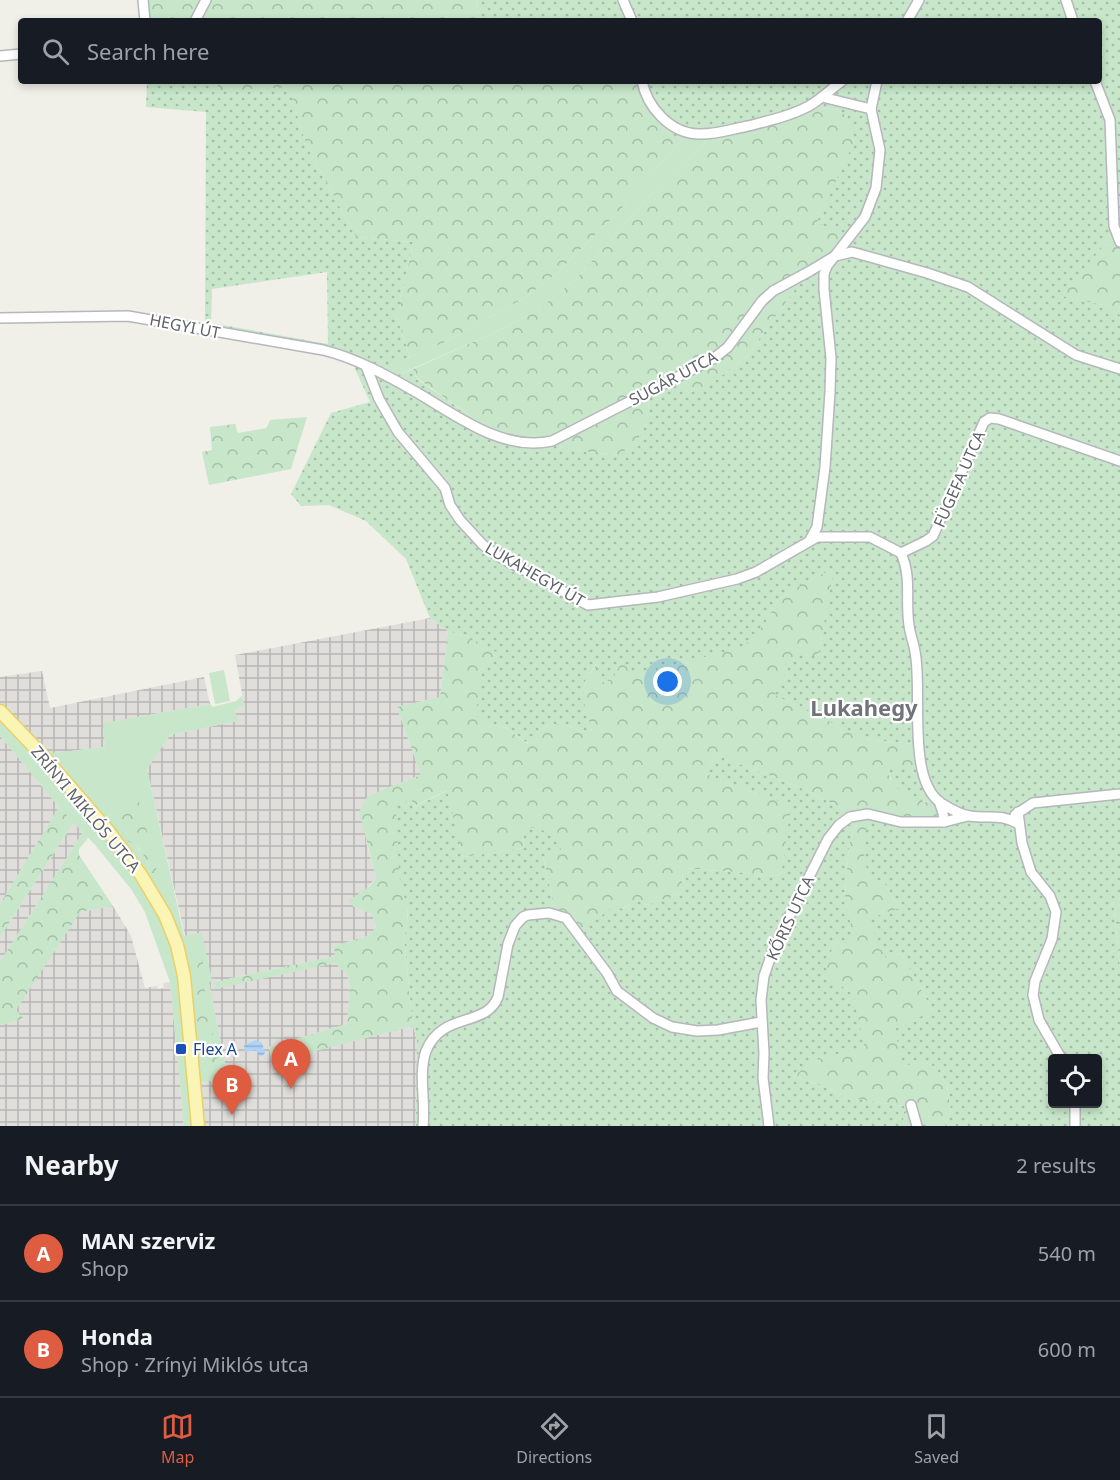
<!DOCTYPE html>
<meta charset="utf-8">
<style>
body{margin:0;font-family:"Noto Sans",sans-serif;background:#20242c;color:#f1f3f6}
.controls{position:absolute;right:18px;bottom:18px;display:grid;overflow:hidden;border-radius:6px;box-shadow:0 3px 9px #0003}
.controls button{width:54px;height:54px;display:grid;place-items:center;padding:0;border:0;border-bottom:2px solid #363941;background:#171b24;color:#f1f3f6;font:30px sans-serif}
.you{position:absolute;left:668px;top:682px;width:21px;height:21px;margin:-15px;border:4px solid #fff;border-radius:50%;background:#1a73e8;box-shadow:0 0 0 9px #1a73e833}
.badge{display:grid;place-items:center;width:39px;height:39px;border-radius:50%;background:#de5c40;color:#fff;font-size:20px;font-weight:700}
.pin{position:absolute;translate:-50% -50px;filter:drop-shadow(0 2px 3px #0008)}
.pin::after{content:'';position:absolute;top:32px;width:21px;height:18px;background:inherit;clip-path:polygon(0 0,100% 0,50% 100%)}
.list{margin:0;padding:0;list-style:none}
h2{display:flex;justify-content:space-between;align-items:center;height:78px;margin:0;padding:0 24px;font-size:26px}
h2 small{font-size:20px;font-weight:400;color:#9ea1a6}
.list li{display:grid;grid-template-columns:39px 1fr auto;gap:18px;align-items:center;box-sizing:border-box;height:96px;padding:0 24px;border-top:2px solid #363941}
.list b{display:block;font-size:22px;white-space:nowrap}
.list p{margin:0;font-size:20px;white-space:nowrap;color:#9ea1a6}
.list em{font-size:20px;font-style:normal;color:#9ea1a6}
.icon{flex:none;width:33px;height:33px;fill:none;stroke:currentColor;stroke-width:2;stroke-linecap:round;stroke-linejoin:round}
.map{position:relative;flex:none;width:1120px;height:1126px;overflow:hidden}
.search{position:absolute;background:#171b24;box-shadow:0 3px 9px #0003;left:18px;right:18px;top:18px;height:66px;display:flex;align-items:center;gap:15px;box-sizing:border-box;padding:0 21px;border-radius:6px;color:#9ea1a6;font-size:22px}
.sheet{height:270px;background:#171b24}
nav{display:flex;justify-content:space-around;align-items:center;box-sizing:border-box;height:84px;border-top:2px solid #363941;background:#171b24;font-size:16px;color:#9ea1a6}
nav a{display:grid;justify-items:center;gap:3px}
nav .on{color:#de5c40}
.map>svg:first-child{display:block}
.industrial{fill:url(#industrial-grid)}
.grass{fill:#c7e6ca;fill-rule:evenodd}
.forest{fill:url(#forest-crowns)}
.garden{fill:url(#garden-dots);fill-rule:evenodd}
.water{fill:url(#water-rules)}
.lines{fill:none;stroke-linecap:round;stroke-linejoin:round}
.minor-casing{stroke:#b5b7bb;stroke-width:12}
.major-casing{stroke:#e9d169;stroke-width:15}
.minor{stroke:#fff;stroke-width:9}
.major{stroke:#faf5b4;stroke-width:12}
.transit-dot{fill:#1a4fb4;stroke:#fff;stroke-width:2}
.labels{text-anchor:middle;stroke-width:4.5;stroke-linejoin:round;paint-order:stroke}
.street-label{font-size:16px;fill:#5f6267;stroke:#fff}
.transit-label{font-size:16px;fill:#164399;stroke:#fff;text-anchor:start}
.district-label{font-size:22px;font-weight:bold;fill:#707479;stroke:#fff}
</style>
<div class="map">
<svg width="1120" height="1126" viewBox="0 0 1120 1126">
<defs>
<pattern id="industrial-grid" width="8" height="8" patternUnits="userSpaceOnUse" patternTransform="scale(1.5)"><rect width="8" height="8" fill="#dfdeda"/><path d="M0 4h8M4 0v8" fill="none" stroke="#b8b7b5"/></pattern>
<pattern id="forest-crowns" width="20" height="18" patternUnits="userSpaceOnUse" patternTransform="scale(1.5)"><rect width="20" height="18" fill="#c7e6ca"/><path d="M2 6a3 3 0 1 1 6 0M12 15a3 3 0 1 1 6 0" fill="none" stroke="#a5bea8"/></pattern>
<pattern id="garden-dots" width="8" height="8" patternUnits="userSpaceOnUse" patternTransform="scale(1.5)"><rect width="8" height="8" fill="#c7e6ca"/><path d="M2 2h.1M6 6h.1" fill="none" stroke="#a5bea8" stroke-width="1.8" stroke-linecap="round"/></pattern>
<pattern id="water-rules" width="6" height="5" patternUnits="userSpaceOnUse" patternTransform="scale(1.5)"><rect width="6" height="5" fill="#afd2f9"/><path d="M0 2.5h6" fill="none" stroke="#92aecd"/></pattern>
</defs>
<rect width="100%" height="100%" fill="#f0efe8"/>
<g class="industrial">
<path d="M430,618l18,13 -8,66 -43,10 24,68 -32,12 -23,55 10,35 -23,29 19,8 4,13 -8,9 -34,10 1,10 -121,26 1,6 120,-25 12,11 3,12 -3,38 -78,23 3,14 141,-35 4,15 -1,85h-213l-6,-43 31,-5 -19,-95 -7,-50 -17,3 -38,-167 23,-34 67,-14 -2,-11 9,-5 -9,-50z"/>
<path d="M42,671l8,37 154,-31 6,27 -106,19 1,24 -61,7 -44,-47v-30z"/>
<path d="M0,736l59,71 -59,97z"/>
<path d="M74,822l9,10 -83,130v-25z"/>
<path d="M113,906l18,30 14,52 12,-2 1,3 6,-1 -1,-5 7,-1 14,144h-184v-101l24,-6 -9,-9 65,-98z"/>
</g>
<g class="grass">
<path d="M712,135l-66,65 -70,79 -38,31 -36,19 -104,46 -14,-7 61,-26 81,-45 31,-24 61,-61 67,-76z"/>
<path d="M224,670l6,31 -15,3 -6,-31z"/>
<path d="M242,696l2,9 -9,5 3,11 -68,14 -23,34 37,167 18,-3 10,47 -3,3 19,95 -31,5 6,43h-19l-14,-144 -25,-70 -14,-23 -35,-43 -37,-39 -59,-71v-29l44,47 61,-7 -2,-24 107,-19 3,3 23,-6zM135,796l4,6 19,77 -6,1 -7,-24 -13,-15z"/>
</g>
<g class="forest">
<path d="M146,0h330l6,21h-334z"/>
<path d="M217,81h422l36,56 10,-1 -67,76 -61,61 -31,24 -81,45 -35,15 -13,-39 16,-76 -57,-5 -50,-92 -17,-57 -71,3z"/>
<path d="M820,108l14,1 12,6 8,27 -12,27v66l-3,15 -42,37 -50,69 -33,26 -26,11 -39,-4 -1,25 -9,24 -19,17 -35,-3 -88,-20 -18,-10 -62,-44 -4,-9 89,-40 36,-19 38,-31 70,-79 66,-65 19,-1z"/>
<path d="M1118,228l2,1v86l-13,-9 -46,-10z"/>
<path d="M307,417l-16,52 -82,16 -7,-33 10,-2 -2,-23 25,-3 3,9 29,-5 3,-8z"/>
<path d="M835,567l-17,90 47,82 49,5 5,25h-31l2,10 34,23h11l5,10 -4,12 -29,3 -35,-12 11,66 17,27 -31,11 17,38 15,-4 32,58 -31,55 22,-4 11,5 12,18 4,25 -6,16h-42l1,-20 -57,-8 -21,-11 -32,-10 10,-11 25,-11 29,-35 -5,-26 -29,-19 6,-22 8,-12h15l-8,-46 4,-51 4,-13 11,-16 -17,-4 -46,-23 -85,-33 -10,18 15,8 71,24 -11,71 -98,-8 -1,25 -35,12 -10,-5 -60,34 -22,-21 -12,-57 18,-5 -39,-22 3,19 -62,9 -17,-66 -34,16v-7l-12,75 7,28 1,21 -4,14 9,88 -140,36 -4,-15 78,-23 3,-38 -3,-12 -12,-11 -120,26 -1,-7 121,-26 -1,-10 34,-10 8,-9 -4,-13 -19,-8 -5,-5 22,-15 6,-9 -17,-65 7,-14 23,-11 32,-12 -24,-68 43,-10 8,-66 18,5 35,18 -15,69 20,5 22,16c17,-22 30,-26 54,-12l10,-2 -7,-21 -3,-25 15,-20 5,19 20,-22 142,-36 14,-25 24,-16z"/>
<path d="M135,796l4,5 20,78 -7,1c-5,-18 -8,-37 -30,-40l-12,-20z"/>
<path d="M59,807l15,15 -74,115v-33z"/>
<path d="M83,832l5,6 -9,11v6l34,51 -33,6 -64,98 8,9 -24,6v-63z"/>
<path d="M1120,898v69l-7,-68z"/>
<path d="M197,954l6,2v25l15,81 -10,1 -7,-2 -9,-73 9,-11 -7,-17z"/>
</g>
<g class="garden">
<path d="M476,0h644v229l-2,-1 -56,68 45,10 13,9v583l-7,2 7,67v159h-175l6,-16 -4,-25 -12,-18 -11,-5 -22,4 -7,-37 38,-18 -32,-58 -15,5 -18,-39 32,-11 -17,-27 -13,-2c-8,-26 -10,-40 2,-64l35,12 29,-3 4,-12 -5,-10c-22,0 -42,-9 -47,-33h31l-5,-25 -49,-5 -90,-44 21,-43 22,5 16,-89 -32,16 -24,16 -14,25 -22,23 -109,26 -11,-13 -10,19 -11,3 -5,-19 -13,20 2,25 7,21 -10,2c-24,-14 -37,-10 -53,12l-23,-16 -20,-5 -10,-8 6,-46 18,-15 -34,-18 -18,-5 -18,-13 -24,-59 -40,-38 -37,-16 -28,1 -10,-12 40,-81 39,-11 -18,-40 -147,-37 1,-213 -60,-5 1,-26h70l1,10 71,-4 17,58 50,92 57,5 -16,76 13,39 -26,11 14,7 15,-6 4,10 62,43 18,10 88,20 35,3 19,-17 9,-24 1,-25 23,-13 16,17 26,-11 33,-26 50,-69 42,-37 3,-15 -25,-13 37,-80 -8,-27 -12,-6 -14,-1 -89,26 -56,3 -26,-24 -10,-32h460v-60h-617zM327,272l1,72 -117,-21 1,-34zM1052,1058h46v46h-46z"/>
<path d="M716,755l85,33 46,23 18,4 -12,16 -4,13 -4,51 9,46h-16l-8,12 -5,22 28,19 12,55c-28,5 -50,6 -71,28l32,10 21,11 57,8 -1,20h-487l1,-85 -4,-15 -9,-88c10,-30 -2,-39 -5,-65 -2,-23 -2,-45 -3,-67l16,-7 1,8 34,-16 16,66 62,-9 -3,-19 16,-2 21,14 2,10 -18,6 12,55h11l11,22 35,-26 10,1 15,-9 10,5 35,-12 1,-25 98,8 10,-71 -70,-24 -15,-8z"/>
</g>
<path class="water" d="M256,1040l6,3 3,10 -3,3 -4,-1 -2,-5 -11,2 -1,-7z"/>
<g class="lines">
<defs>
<g id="minor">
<path d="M143,0l2,21"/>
<path d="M623,0l9,21"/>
<path d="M1066,0l7,21"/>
<path d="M195,21l11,-21"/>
<path d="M907,21l12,-21"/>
<path d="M0,56l21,-2"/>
<path d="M642,81c5,26 28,52 56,53 16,1 34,-5 50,-8 20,-5 42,-10 61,-20 12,-7 22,-17 33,-25"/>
<path d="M1095,81l15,39 4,106 6,16"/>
<path d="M822,97l49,12"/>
<path d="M0,318l128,-2 195,34c33,8 63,25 93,42 40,23 86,60 136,49l161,-82 15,-12 34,-46 11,-10 37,-20 25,-15 17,-4 75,21 41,14 108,68 44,14"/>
<path d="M366,366l13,33 19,33 47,56 5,17 10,15 23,25 15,11 90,49 70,-8 79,-18 19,-7 61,-35h53l31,16c11,25 4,46 8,72 1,10 5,18 6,27 8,38 -9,127 26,151 8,5 19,12 29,13 19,3 30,-3 49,8"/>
<path d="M810,540l7,-13 8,-60 5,-75 1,-34 -7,-69v-15l3,-8 38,-49 11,-29 4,-38 -9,-41 6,-28"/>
<path d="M901,553l25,-12 7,-5 51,-114 6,-4 9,1 121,42"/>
<path d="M1018,812l4,31 9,29 19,24 6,16 -4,27 -17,42 -2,14 6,25 22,38"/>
<path d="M1015,815l18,-12 87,-9"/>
<path d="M944,822l24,-6"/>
<path d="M1075,1104v22"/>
<path d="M911,1105l6,21"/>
<path d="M423,1126c3,-24 -5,-52 3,-75 16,-40 60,-23 72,-54l10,-53 7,-18 8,-9 5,-2 21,-2 17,5 41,55 10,18 36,27 19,9 25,4 21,-1 43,-8"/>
<path d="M769,1126l-6,-48 1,-25 -3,-53 3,-24 10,-29 54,-108 11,-14 11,-8 18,-3 33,8h43l-1,-9 -4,-12"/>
</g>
<path id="major" d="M0,711l44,46 65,75 32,43 24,40 12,30 7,31 14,150"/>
</defs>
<use href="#minor" class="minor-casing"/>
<use href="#major" class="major-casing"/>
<use href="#minor" class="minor"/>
<use href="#major" class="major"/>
</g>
<rect class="transit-dot" x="175" y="1043" width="12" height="12" rx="3"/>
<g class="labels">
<g class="street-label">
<text transform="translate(185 326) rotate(11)" y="6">HEGYI ÚT</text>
<text transform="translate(673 378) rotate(-28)" y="6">SUGÁR UTCA</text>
<text transform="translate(959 479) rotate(-66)" y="6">FÜGEFA UTCA</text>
<text transform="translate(535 574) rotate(30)" y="6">LUKAHEGYI ÚT</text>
<text transform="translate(86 809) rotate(50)" y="6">ZRÍNYI MIKLÓS UTCA</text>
<text transform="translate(790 918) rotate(-65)" y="6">KŐRIS UTCA</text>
</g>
<g class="transit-label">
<text x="193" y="1055">Flex A</text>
</g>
<g class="district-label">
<text x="864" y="716">Lukahegy</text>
</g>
</g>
</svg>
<div class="controls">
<button><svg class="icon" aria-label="locate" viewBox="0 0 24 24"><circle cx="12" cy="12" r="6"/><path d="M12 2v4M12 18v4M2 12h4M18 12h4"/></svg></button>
</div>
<div class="you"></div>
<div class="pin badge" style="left:291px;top:1089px">A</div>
<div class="pin badge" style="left:232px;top:1115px">B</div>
<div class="search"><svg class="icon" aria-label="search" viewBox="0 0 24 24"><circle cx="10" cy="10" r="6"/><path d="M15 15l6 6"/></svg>Search here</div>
</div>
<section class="sheet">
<h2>Nearby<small>2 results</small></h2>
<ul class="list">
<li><span class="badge">A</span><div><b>MAN szerviz</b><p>Shop</p></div><em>540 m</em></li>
<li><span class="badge">B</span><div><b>Honda</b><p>Shop · Zrínyi Miklós utca</p></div><em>600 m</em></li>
</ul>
</section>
<nav>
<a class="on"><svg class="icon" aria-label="map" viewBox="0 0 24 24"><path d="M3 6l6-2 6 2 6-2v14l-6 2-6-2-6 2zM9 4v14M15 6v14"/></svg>Map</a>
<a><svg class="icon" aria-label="directions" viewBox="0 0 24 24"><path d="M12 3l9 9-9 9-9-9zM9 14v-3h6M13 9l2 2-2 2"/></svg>Directions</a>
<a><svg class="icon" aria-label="saved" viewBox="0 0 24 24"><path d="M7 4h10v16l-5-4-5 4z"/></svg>Saved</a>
</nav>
